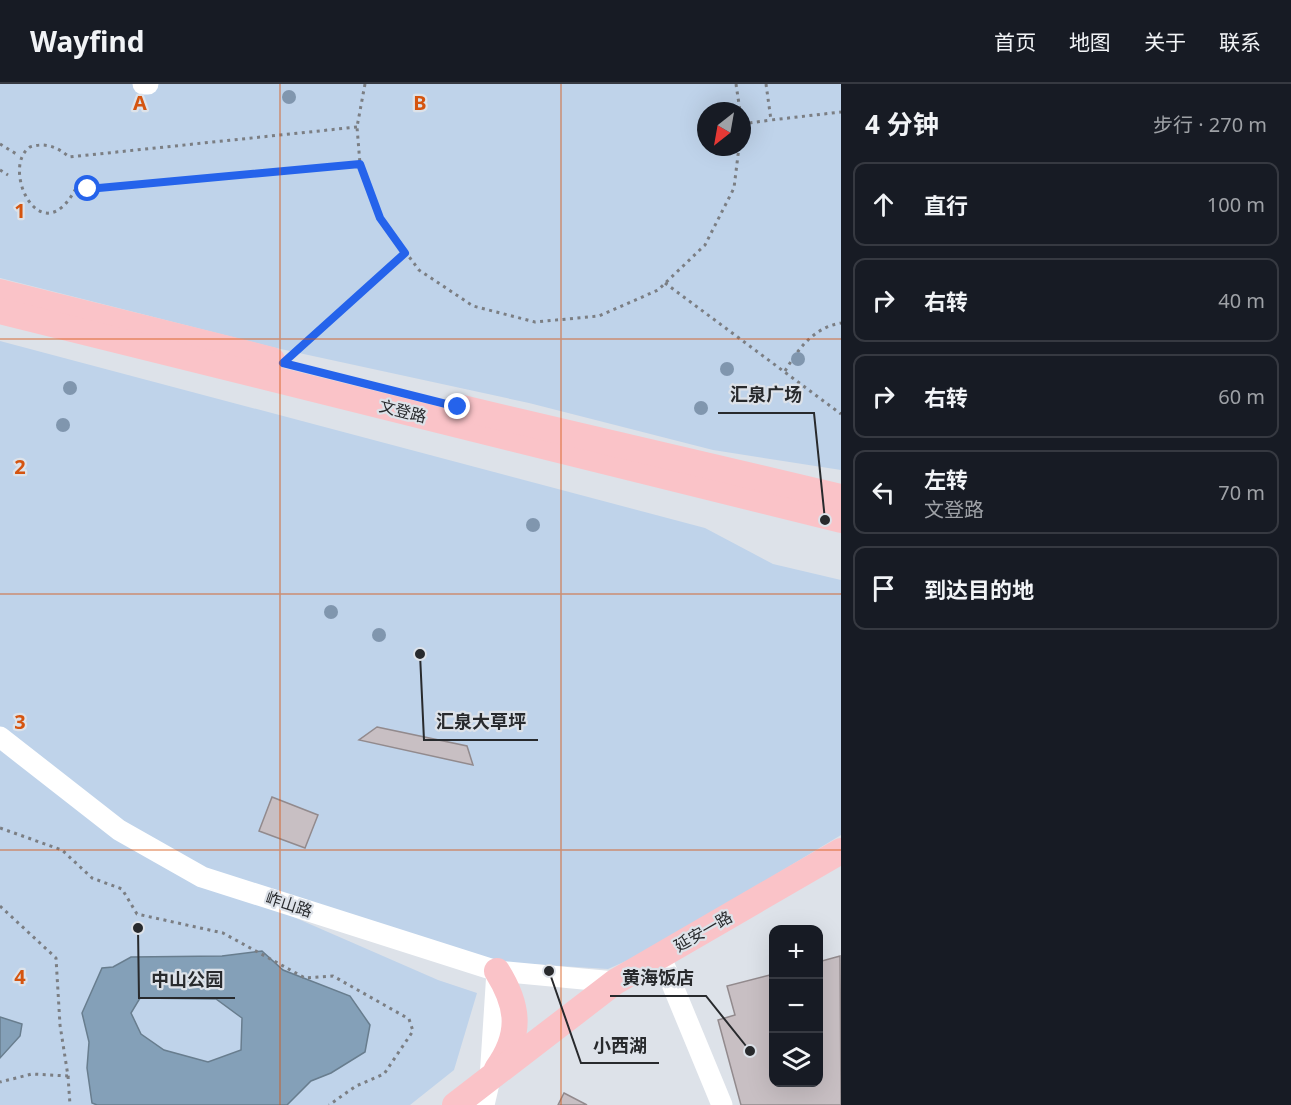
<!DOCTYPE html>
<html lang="zh">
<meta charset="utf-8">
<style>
body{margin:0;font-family:"Noto Sans","Noto Sans SC",sans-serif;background:#242831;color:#f1f3f6}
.controls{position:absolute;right:18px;bottom:18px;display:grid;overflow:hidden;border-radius:12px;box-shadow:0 6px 24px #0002}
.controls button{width:54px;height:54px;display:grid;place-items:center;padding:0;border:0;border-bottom:2px solid #363941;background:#171b24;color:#f1f3f6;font:30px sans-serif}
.compass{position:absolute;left:697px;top:18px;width:54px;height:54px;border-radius:50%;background:#171b24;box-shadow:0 6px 24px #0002;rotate:211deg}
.stop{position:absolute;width:18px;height:18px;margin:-14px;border:4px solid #2563eb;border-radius:50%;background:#fff}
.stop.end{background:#2563eb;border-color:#fff;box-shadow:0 2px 6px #0008}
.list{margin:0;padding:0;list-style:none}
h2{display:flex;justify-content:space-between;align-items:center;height:78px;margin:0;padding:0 24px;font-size:26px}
h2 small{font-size:20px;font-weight:400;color:#9ea1a6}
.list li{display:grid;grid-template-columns:39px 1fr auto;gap:18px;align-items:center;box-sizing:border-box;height:84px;margin:0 12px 12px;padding:0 12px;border:2px solid #363941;border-radius:12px}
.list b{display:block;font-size:22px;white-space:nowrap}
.list p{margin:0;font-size:20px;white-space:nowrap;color:#9ea1a6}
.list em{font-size:20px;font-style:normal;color:#9ea1a6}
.icon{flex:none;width:33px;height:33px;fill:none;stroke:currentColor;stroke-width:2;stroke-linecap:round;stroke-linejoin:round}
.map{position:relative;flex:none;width:841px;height:1021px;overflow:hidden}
header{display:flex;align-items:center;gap:36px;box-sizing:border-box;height:84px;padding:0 30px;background:#171b24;border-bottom:2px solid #363941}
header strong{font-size:28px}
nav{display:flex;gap:33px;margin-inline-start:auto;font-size:21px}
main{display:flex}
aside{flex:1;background:#171b24}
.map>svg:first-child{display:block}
.green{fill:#bfd3ea;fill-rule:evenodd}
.water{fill:#84a0b8;stroke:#687d8e;stroke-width:1.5;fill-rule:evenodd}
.building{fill:#c8bfc3;stroke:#928a8d;stroke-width:1.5}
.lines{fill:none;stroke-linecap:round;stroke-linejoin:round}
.path{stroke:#7b7e83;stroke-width:3;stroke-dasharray:3 4.5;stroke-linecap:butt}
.minor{stroke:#fff;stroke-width:21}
.major{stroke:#fac3c8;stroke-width:26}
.tree{fill:#8096ae}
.route{stroke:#2563eb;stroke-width:8}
.grid{fill:none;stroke:#d5540f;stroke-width:1.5;stroke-opacity:0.55}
.labels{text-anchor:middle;stroke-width:4.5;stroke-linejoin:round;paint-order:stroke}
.street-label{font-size:16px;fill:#282a2d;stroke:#dde2e9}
.grid-label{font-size:20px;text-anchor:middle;font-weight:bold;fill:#d5540f;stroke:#dde2e9;stroke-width:4.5;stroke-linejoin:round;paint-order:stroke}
.leader{fill:none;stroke:#282a2d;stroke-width:2}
.callout-dot{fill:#282a2d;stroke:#dde2e9;stroke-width:2}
.callout-label{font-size:18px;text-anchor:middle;font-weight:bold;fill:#282a2d;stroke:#dde2e9;stroke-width:4.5;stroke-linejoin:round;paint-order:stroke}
</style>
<header>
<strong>Wayfind</strong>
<nav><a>首页</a><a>地图</a><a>关于</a><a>联系</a></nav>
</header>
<main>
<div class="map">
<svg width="841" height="1021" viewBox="0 0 841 1021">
<rect width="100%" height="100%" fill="#dde2e9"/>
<g class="green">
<path d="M0,0h841v386l-128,-20 -184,-47 -253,-55 -276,-70zM706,27h36v36h-36z"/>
<path d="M0,257l705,187 68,36 68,16v255l-190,115 -43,19 -114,-7 -291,-93 -87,-50 -116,-91z"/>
<path d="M0,653l202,140 236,103 39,13 -23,77 -44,35h-410z"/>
</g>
<g class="water">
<path d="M262,867l21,19 67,26 20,29 -5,27 -34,21 -20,8 -24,24h-190l-5,-2 -5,-35 2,-26 -7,-29 20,-45 11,-1 18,-10 91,-1zM140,914l76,1 26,19 -1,32 -33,12 -44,-12 -23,-16 -10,-21z"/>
<path d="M0,933l22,7 -2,12 -20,22z"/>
</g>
<g class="building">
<path d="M377,643l90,19 6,19 -114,-25z"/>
<path d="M272,713l46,18 -13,33 -46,-17z"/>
<path d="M840,872l1,149h-100l-23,-85 17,-5 -8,-29 47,-12v108h44v-120z"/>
<path d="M564,1009l23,12h-29z"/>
</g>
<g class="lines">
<g class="path">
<path d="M365,0l-8,43 3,37 20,54 39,52 54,36 62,16 64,-6 59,-26 47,-45 29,-57 5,-41"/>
<path d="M736,0l4,27"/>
<path d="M766,0l5,36 70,-8"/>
<path d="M742,40l29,-4"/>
<path d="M357,43l-288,30c-11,-10 -24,-15 -39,-10 -30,20 10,107 45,43l285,-26"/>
<path d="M0,60l18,11"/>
<path d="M0,86l8,5"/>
<path d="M665,199l176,131"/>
<path d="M293,270l112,-101"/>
<path d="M785,287c14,-23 28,-43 56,-48"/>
<path d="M0,744l62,22 30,28 30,11 15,25 86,19 82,45 28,-2 76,43 4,12 -29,43 -28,12 -27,19"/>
<path d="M0,822l56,52 4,67 8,51 -36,-2 -32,8"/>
<path d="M68,992l2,29"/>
</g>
<g class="minor">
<path d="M143,0h5"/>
<path d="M0,653l119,93 83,47 295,94 118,11"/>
<path d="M660,871l62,150"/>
<path d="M484,1021l6,-26 7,-108"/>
</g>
<g class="major">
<path d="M0,208l272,68"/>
<path d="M0,227l841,209"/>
<path d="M462,324l379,89"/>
<path d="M497,985c25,-35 22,-63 0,-98"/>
<path d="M455,1021l160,-123 226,-131"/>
</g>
</g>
<g class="tree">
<circle cx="289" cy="13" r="7"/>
<circle cx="798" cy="275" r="7"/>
<circle cx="727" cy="285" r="7"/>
<circle cx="70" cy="304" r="7"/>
<circle cx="701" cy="324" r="7"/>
<circle cx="63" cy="341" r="7"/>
<circle cx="533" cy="441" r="7"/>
<circle cx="331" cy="528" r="7"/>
<circle cx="379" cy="551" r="7"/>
</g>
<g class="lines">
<path class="route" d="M88,105l272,-25 20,54 25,35 -122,110 175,44"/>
</g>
<path class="grid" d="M280,0v1021M561,0v1021M0,255h841M0,510h841M0,766h841"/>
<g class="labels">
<g class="street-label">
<text transform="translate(403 327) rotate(14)" y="6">文登路</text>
<text transform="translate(289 820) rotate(18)" y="6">岞山路</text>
<text transform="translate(703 847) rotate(-30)" y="6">延安一路</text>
</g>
</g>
<g class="grid-label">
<text x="140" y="26">A</text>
<text x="420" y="26">B</text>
<text x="20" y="134">1</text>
<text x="20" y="390">2</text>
<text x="20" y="645">3</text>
<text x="20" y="900">4</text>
</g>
<path class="leader" d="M825 436L814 329H718M420 570L424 656H538M750 967L706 912H610M138 844L139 914H235M549 887L581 979H659"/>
<g class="callout-dot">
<circle cx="825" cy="436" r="6"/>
<circle cx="420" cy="570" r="6"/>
<circle cx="750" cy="967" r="6"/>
<circle cx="138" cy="844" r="6"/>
<circle cx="549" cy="887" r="6"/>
</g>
<g class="callout-label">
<text x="766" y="317">汇泉广场</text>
<text x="481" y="644">汇泉大草坪</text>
<text x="658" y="900">黄海饭店</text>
<text x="187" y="902">中山公园</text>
<text x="620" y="968">小西湖</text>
</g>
</svg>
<div class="controls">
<button>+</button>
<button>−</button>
<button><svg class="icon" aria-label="layers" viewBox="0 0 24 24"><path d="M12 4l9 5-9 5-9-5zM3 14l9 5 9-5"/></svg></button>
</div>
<svg class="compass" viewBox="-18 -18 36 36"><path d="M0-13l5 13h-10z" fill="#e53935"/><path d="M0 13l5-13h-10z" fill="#9ea1a6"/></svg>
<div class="stop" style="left:88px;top:105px"></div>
<div class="stop end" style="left:458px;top:323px"></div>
</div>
<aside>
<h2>4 分钟<small>步行 · 270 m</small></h2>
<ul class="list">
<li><svg class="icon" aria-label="ahead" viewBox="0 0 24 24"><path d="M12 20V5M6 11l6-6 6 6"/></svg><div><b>直行</b></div><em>100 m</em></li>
<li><svg class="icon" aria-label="right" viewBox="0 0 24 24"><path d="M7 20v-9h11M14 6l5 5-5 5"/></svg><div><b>右转</b></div><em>40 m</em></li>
<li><svg class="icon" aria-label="right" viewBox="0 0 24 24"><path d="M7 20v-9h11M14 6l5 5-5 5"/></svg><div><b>右转</b></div><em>60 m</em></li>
<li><svg class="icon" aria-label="left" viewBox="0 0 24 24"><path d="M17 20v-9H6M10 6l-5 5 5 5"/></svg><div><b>左转</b><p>文登路</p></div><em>70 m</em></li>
<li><svg class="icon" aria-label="arrive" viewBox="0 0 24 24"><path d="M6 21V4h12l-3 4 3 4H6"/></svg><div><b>到达目的地</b></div></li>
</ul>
</aside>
</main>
